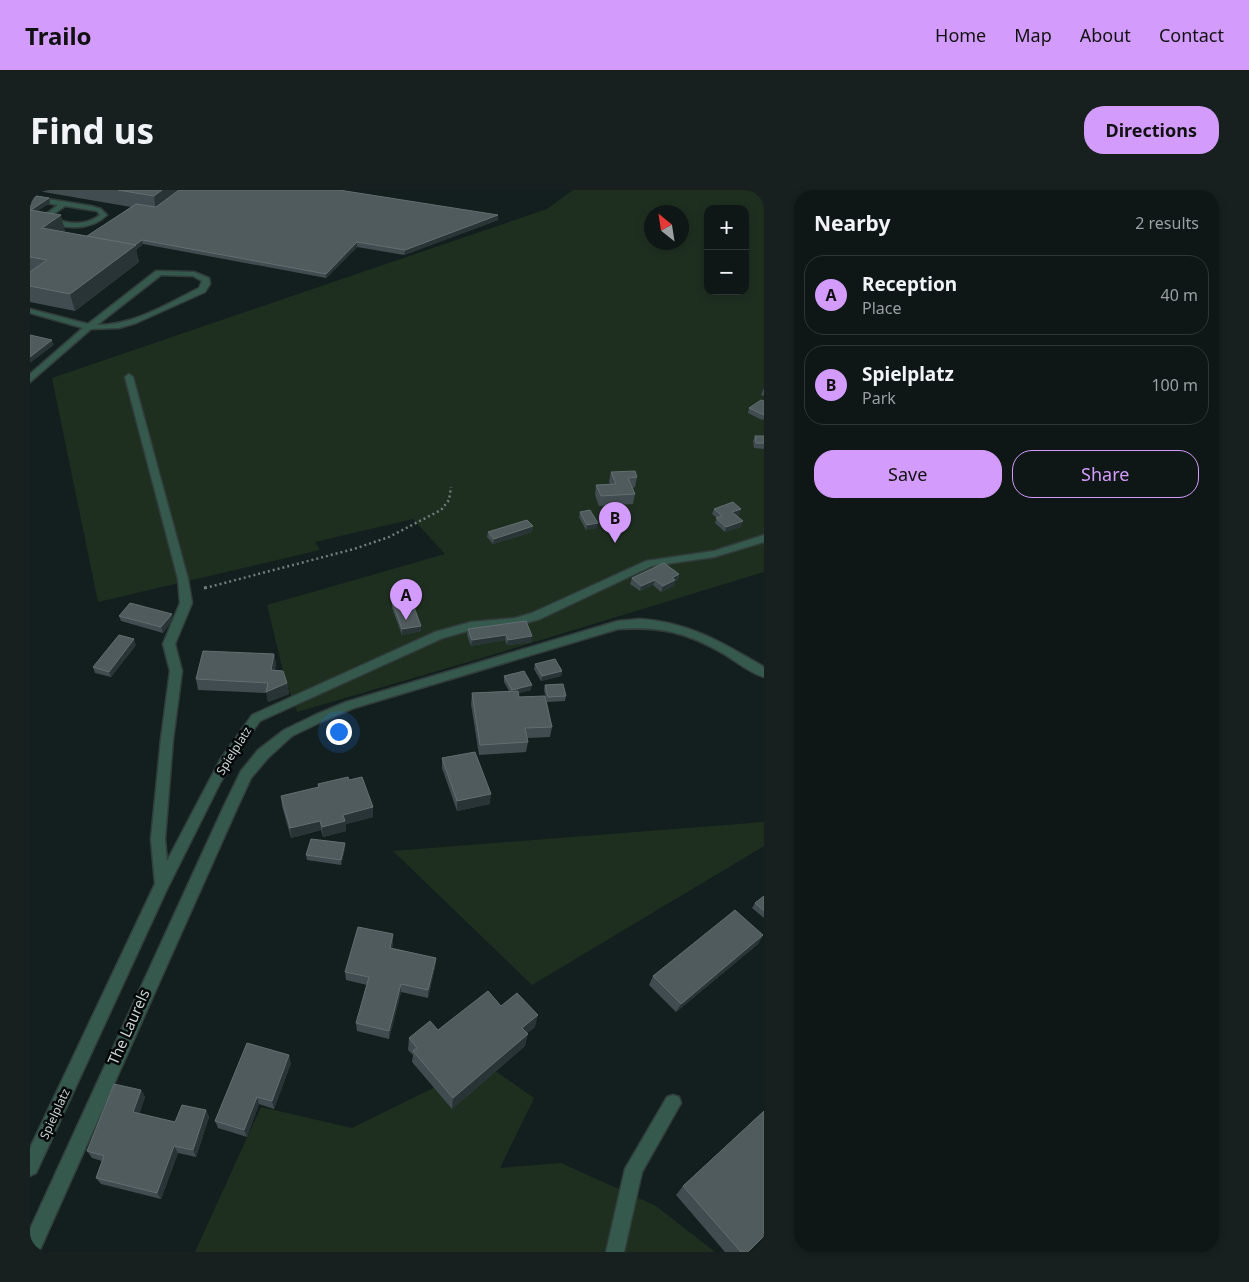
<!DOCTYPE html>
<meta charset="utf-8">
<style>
body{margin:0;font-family:"Noto Sans",sans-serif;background:#17201f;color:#f1f3f6}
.controls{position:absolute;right:15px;top:15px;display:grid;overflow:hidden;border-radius:10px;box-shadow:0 2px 8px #0003}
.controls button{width:45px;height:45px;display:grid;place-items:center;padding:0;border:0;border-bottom:1px solid #2e3635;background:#0e1716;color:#f1f3f6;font:25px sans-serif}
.compass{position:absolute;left:614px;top:15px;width:45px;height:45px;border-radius:50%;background:#0e1716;box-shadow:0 2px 8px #0003;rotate:330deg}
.you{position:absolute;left:308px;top:541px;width:18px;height:18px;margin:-12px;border:4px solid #fff;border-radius:50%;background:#1a73e8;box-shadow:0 0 0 8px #1a73e833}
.badge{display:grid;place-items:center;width:32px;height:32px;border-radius:50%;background:#d39cfc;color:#111;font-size:16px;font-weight:700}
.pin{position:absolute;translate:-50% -41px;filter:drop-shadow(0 1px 2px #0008)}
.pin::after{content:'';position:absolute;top:26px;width:18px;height:15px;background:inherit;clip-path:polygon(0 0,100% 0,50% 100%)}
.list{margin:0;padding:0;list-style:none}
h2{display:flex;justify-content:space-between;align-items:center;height:65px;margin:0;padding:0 20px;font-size:21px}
h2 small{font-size:16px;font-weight:400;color:#9b9fa1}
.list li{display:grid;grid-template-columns:32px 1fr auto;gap:15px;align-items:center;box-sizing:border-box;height:80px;margin:0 10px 10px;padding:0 10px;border:1px solid #2e3635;border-radius:20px}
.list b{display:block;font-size:19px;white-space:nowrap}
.list p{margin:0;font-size:16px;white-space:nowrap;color:#9b9fa1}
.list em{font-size:16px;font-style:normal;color:#9b9fa1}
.actions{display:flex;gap:10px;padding:15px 20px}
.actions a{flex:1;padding:11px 0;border:1px solid #d39cfc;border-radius:20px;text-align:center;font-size:18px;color:#d39cfc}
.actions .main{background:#d39cfc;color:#111}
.map{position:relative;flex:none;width:734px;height:1062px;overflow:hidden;border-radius:20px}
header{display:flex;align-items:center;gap:30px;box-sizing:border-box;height:70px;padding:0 25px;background:#d39cfc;color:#111}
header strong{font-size:24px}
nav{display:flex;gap:28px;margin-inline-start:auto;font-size:18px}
.intro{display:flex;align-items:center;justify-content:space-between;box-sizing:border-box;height:120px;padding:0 30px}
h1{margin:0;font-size:35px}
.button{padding:12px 22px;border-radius:20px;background:#d39cfc;color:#111;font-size:18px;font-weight:700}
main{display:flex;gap:30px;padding:0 30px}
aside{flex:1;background:#0e1716;border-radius:20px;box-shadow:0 2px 8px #0003}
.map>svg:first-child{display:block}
.green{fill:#1e2f20;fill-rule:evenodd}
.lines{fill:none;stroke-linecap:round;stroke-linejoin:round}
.minor-casing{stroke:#313c3b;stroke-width:3}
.path-far1{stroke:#727c7b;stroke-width:2.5;stroke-dasharray:2 3;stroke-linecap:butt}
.path{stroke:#727c7b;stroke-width:3;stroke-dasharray:2.5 4;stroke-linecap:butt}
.minor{fill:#35594d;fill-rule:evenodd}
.wall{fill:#404c50}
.shaded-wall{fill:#283436}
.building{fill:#505b5e;stroke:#636e71}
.labels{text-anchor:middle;stroke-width:5;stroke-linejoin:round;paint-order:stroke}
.street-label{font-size:12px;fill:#ccd4d4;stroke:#040808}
.near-street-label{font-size:15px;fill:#ccd4d4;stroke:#040808}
</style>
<header>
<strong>Trailo</strong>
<nav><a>Home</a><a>Map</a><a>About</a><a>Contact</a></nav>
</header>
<div class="intro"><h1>Find us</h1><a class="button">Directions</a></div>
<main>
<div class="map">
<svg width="734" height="1062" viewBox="0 0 734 1062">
<rect width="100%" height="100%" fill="#131f1e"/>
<g class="green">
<path d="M543,0h191v382l-282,86 -185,54 -12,-33 -18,-74 178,-51 -32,-35 -98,23 5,8 -222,52 -46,-224 495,-169zM678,19h37v82h-37zM622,22h30v30h-30z"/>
<path d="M734,632v24l-232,139 -139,-134z"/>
<path d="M454,873l50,35 -34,70 61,-5 95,43 59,46h-520l66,-145 91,21z"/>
</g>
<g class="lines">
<defs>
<g id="minor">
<path d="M0,6l61,10 10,3 6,6c-15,15 -46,17 -62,2l1,-3 12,-9 -28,-5zM35,16l32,5 3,4c-14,11 -34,10 -49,1z"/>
<path d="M126,81l38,1 15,6 1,6 -5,8 -69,31 -17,5 -28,1 -61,53v-8l53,-46 -53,-15v-4l58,15zM131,85l32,1 9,5 -3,7c-32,16 -65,37 -102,37z"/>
<path d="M99,184l4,3 55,202 4,24 -17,41 7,27 -9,68 -8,100 2,22 53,-101 32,-45 183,-83 36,-10 44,-4 17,-5 114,-52 68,-10 50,-16v7l-50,15 -62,9 -112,53 -25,7 -44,4 -28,8 -183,83 -11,15 -29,47 -53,106 -131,284 -6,3v-28l125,-264 -4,-45 10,-100 9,-68 -7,-27 17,-41 -2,-24 -53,-202z"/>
<path d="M610,429c49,3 83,24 124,48v10c-14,-4 -27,-15 -40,-23 -36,-21 -63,-28 -106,-25l-264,79 -31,13 -31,15 -24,22 -17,20 -13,28 -199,446h-9v-23l194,-423 17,-35 17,-21 26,-20 31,-15 31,-13 272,-81z"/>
<path d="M643,905l6,2 2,6 -39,69 -18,80h-18l19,-83 42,-72z"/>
</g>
</defs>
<use href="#minor" class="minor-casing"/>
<path class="path-far1" d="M175,398l149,-39 35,-12 52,-27 8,-10 2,-13"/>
<path class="path" d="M174,398l6,-1"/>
<use href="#minor" class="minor"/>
</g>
<g class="wall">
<path d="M2,0h307l159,30 -94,35 -47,-8 -31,31 -183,-34 -7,6 3,12 -64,49 -45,-9v-107l19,3 1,5 -13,8 28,20 -1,1 23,4 44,-29z"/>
<path d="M734,199v7l-3,-1 2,-5z"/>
<path d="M734,211v18l-2,1 -14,-7 1,-5z"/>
<path d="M725,246h9v13l-10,-1 -1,-7z"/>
<path d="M581,282l26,5 -2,10 -3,1 3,6 -2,10 -34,2 -4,-11 1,-10 14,-1 -1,-2z"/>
<path d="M684,319l25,6 -3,1 5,11 -16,5 -10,-9 2,-5 -5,-4z"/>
<path d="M550,322l17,16 -11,2 -7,-13z"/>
<path d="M503,336l-1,6 -39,12 -6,-7 1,-5z"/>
<path d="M649,384l-1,6 -3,1 -1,5 -13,6 -8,-7 -13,6 -10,-7 2,-6z"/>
<path d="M362,412l29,24v5l-19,4 -10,-27z"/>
<path d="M89,426l54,3 -10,14 -42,-12z"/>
<path d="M438,439l64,7v6l-25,3 -2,-5 -34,6 -4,-11z"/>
<path d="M106,455l-25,32 -16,-4 -2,-6z"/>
<path d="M244,464l2,10 -1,6 12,13 2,11 -21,8 -1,-9 -69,-3 -2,-11z"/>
<path d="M505,474l27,7 -1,5 -20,5 -7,-12z"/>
<path d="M474,486l27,14 -13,3 1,4 33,30 -2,10 -23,1 1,4 -2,10 -47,3 -8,-51 1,-11 37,-2 -5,-9z"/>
<path d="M515,495l21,11 -1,5 -18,1 -3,-12z"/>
<path d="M412,568l48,46 -33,7 -15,-43z"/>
<path d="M319,590l24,27v10l-27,7v7l-23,6 -2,-7 -30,8 -9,-32 -1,-10 37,-9v-3z"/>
<path d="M315,658l-4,17 -34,-5 -1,-5z"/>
<path d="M734,706v22l-12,-10 3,-5z"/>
<path d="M733,745l-5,9 -82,68 -27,-27 4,-9z"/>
<path d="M363,753l-1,5 44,10 -1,9 -7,31 -27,-6 -12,47 -32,-8 -1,-8 11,-38 -21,-5 -1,-8z"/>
<path d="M471,816l34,21 -8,6 -2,13 -73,63 -40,-47 1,-7 -5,-5 1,-12 29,-8z"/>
<path d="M261,873l-17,46 -15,-5 -12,33 -29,-9 -3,-7z"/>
<path d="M111,900l4,7 -6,17 36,8 31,-12 3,7 -13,40 -18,-4 -17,46 -60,-15 -5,-6 6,-17 -10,-3 -5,-7z"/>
<path d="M653,996l65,66h-23l-49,-57z"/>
</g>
<g class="shaded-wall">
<path d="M132,0h24l-30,22 -2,-16z"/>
<path d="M19,8l1,5 -20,13v-6z"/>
<path d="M31,25l4,16 -19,13 -4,-16z"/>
<path d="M468,25v5l-94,35 1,-5z"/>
<path d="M112,50l1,4 -7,6 3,12 -64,49 -5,-17z"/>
<path d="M327,52v5l-31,31v-4z"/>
<path d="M22,150l2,5 -24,18v-6z"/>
<path d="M711,319l-2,6 -8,3 1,-6z"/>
<path d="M713,331l-2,6 -16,5 1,-5z"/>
<path d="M568,333l-1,5 -11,2 1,-5z"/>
<path d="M503,336l-1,6 -39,12 1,-5z"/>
<path d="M649,384l-1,6 -3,1 -1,5 -13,6 2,-6 9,-8z"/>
<path d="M625,390l-2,5 -13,6 1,-5z"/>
<path d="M142,424l1,5 -10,14 -2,-6z"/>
<path d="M391,436v5l-19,4v-6z"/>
<path d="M476,445l-1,5 -34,6 1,-6z"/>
<path d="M502,446v6l-25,3 1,-5z"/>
<path d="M104,449l2,6 -25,32 -2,-5z"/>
<path d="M244,464l2,10 -3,17 -2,-11z"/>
<path d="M532,481l-1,5 -20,5 1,-5z"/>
<path d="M257,493l2,11 -21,8 -2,-10z"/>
<path d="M502,495l-1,5 -20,5 1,-5z"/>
<path d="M461,604l-1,10 -33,7v-10z"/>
<path d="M343,617v10l-27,7v7l-23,6 -1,-10 21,-12z"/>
<path d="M290,631l1,9 -30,8 -1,-10z"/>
<path d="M315,653v5l-4,17v-5z"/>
<path d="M363,744v9l-3,14v-9z"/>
<path d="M733,745l-5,9 -82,68 5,-8z"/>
<path d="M406,768l-1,9 -7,31v-8z"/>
<path d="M371,794v8l-12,47v-8z"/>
<path d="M508,825l-3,12 -16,13 3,-12z"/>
<path d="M498,844l-3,12 -73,63 1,-11z"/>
<path d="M259,865l2,8 -17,46 -2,-8z"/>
<path d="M111,900l4,7 -8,23 -4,-8z"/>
<path d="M227,907l2,7 -12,33 -3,-7z"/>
<path d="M176,920l3,7 -13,40 -3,-7z"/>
<path d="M144,956l4,7 -17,46 -4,-6z"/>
</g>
<g class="building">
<path d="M88,0h44l-8,6z"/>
<path d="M149,0h160l159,25 -93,35 -48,-8 -31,32 -184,-34 -7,5 -48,-9 49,-32 20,3z"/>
<path d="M0,5l19,3 -18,12h-1z"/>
<path d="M0,20l31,5 -19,13 94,17 -66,49 -40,-8v-14l17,-12 -17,-3z"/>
<path d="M0,145l22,5 -22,17z"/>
<path d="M731,210l3,1v14l-15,-7z"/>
<path d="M725,246h9v7h-8z"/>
<path d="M605,281l2,6 -9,1 7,16 -34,2 -5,-11 20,-1 -5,-12z"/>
<path d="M703,312l8,7 -9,3 11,9 -17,6 -10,-9 6,-2 -8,-7z"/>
<path d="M560,320l8,13 -11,2 -7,-13z"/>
<path d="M497,330l6,6 -39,13 -6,-7z"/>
<path d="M634,373l15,11 -7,4 3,2 -12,6 -8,-6 -14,6 -9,-8z"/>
<path d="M381,409l10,27 -19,3 -10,-27z"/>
<path d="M100,413l42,11 -11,13 -42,-11z"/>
<path d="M496,431l6,15 -24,4 -2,-5 -34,5 -4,-11z"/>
<path d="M89,445l15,4 -25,33 -16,-5z"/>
<path d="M173,461l71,3 -3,16 12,1 4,12 -21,9 2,-9 -72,-4z"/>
<path d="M525,469l7,12 -20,5 -7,-12z"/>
<path d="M494,481l8,14 -20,5 -8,-14z"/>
<path d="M533,494l3,12 -18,1 -3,-12z"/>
<path d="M488,501l1,6 26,-1 7,31 -27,1 3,14 -48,3 -8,-52z"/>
<path d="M445,562l16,42 -34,7 -15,-43z"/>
<path d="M318,587l1,3 13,-3 11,30 -30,8 2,6 -23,6 -2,-6 -30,7 -9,-32 38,-9 -1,-3z"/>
<path d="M281,649l34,4 -4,17 -35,-5z"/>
<path d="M734,706v15l-9,-8z"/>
<path d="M705,720l28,25 -82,69 -28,-28z"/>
<path d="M328,737l35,7 -3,14 46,10 -8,32 -27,-6 -12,47 -33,-8 13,-46 -24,-5z"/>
<path d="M458,801l13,15 16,-13 21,22 -16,13 6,6 -75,64 -40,-47 4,-3 -8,-10 21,-17 8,9z"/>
<path d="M217,853l42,12 -17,46 -15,-4 -13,33 -29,-9z"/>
<path d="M84,894l27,6 -8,22 42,10 7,-17 24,5 -13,40 -19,-4 -17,47 -61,-15 8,-22 -17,-5z"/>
<path d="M734,921v125l-16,16h-7l-58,-66z"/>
</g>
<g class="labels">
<g class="street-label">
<text transform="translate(204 561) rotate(-58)" y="4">Spielplatz</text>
<text transform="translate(25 924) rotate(-65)" y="4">Spielplatz</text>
</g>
<g class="near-street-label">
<text transform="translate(99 837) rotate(-66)" y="5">The Laurels</text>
</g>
</g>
</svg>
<div class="controls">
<button>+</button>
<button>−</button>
</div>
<svg class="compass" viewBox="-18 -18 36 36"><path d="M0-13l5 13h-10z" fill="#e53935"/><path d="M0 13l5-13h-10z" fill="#9b9fa1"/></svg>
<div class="you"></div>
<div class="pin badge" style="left:376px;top:430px">A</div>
<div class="pin badge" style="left:585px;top:353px">B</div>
</div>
<aside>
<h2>Nearby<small>2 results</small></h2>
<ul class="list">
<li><span class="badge">A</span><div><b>Reception</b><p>Place</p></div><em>40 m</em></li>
<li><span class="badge">B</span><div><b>Spielplatz</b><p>Park</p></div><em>100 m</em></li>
</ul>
<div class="actions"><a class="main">Save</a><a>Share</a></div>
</aside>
</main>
